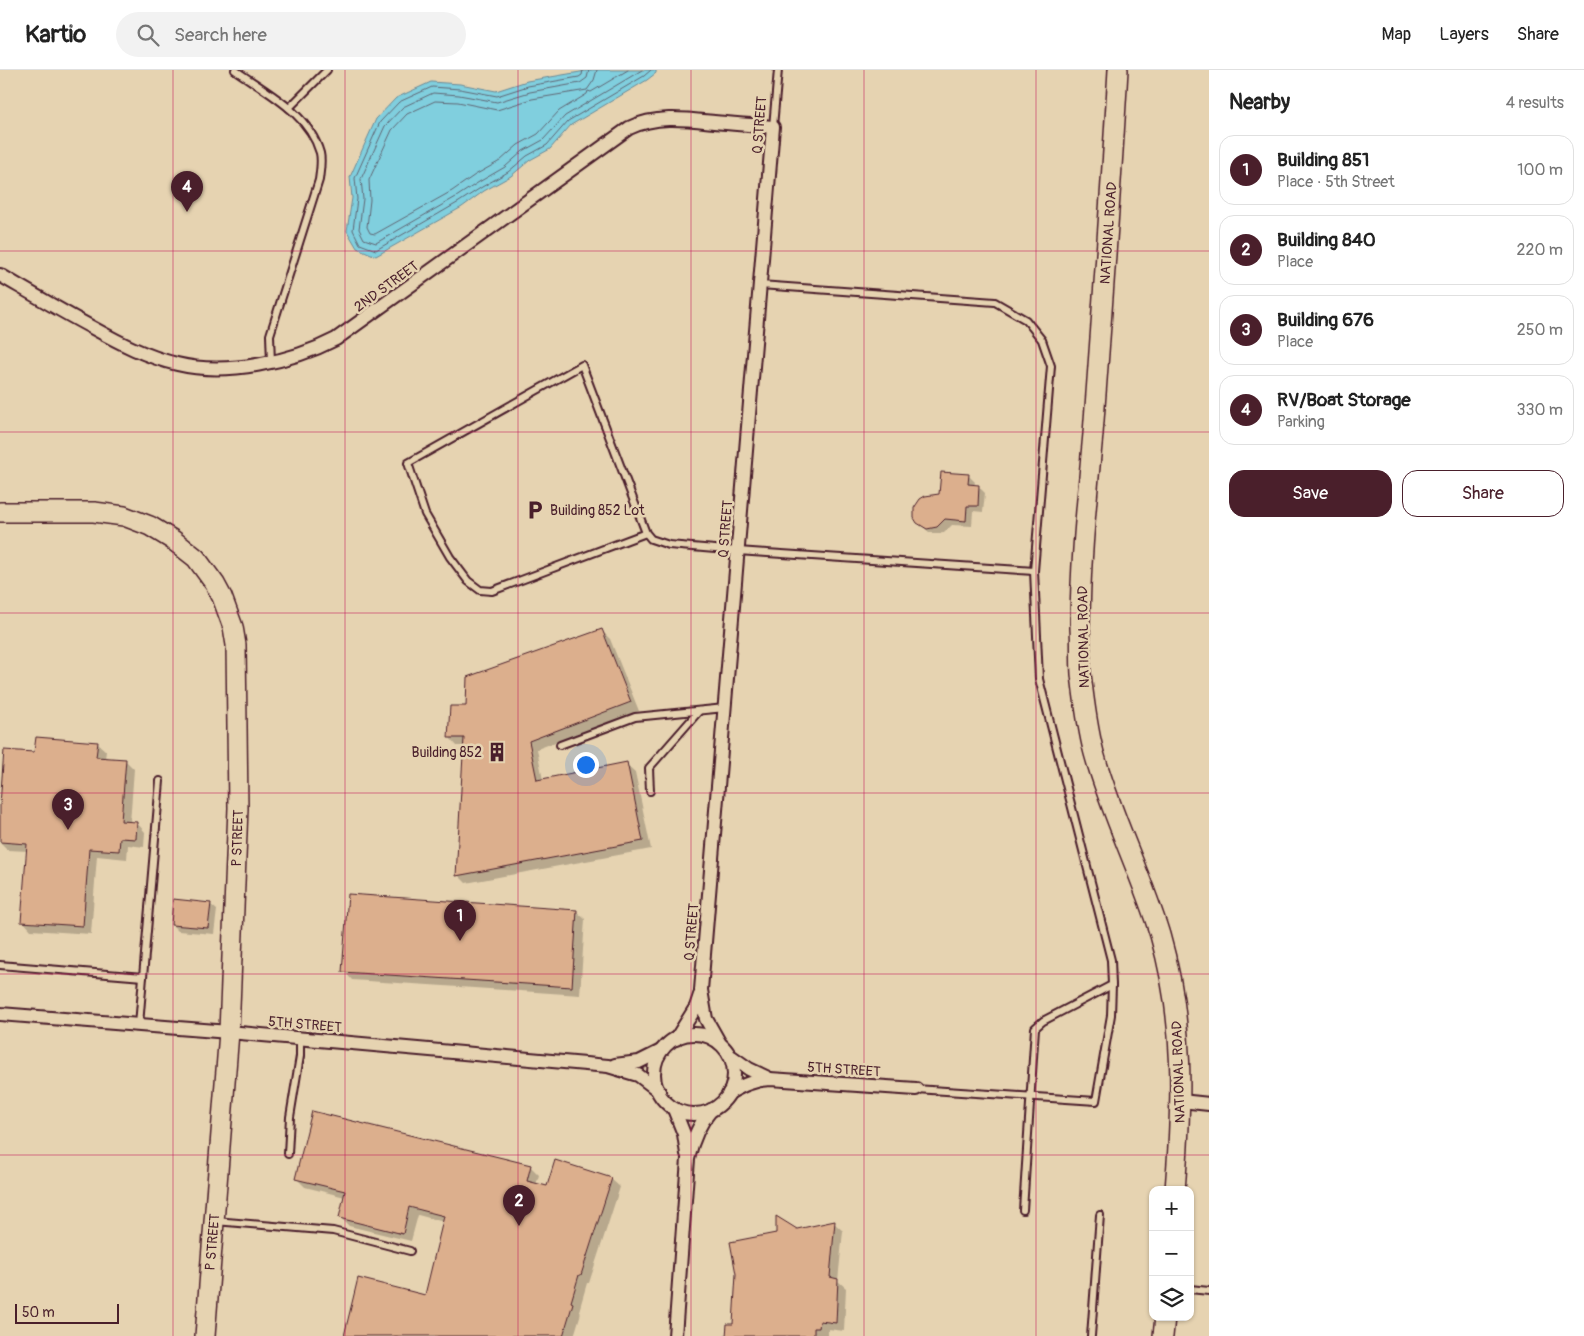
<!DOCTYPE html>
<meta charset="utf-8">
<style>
body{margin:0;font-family:Pangolin,sans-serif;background:#f2f2f2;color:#222}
.controls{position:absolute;right:15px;bottom:15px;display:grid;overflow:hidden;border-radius:10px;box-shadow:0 1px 4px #0004}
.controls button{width:45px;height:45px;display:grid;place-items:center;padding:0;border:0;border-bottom:1px solid #e0e0e0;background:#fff;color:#222;font:25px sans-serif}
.scale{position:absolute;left:15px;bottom:12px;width:104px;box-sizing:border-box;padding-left:5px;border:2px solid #4a1f2b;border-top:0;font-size:14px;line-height:18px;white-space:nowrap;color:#4a1f2b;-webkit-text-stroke:4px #e6d3b1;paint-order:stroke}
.you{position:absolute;left:585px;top:694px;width:18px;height:18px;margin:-12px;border:4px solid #fff;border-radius:50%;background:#1a73e8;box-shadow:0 0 0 8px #1a73e833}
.badge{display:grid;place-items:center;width:32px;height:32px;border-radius:50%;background:#4a1f2b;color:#fff;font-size:16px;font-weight:700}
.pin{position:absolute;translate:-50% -41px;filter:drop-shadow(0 1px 2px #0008)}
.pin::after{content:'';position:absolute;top:26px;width:18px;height:15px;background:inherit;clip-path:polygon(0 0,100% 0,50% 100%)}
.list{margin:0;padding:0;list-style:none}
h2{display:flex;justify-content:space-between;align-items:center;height:65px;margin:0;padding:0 20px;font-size:21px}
h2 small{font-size:16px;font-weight:400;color:#767676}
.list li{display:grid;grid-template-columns:32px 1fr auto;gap:15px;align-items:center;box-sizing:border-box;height:70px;margin:0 10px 10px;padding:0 10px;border:1px solid #e0e0e0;border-radius:15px}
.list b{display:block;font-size:19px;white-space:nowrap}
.list p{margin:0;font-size:16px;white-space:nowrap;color:#767676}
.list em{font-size:16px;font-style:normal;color:#767676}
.actions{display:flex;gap:10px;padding:15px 20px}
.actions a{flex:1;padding:11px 0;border:1px solid #4a1f2b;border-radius:15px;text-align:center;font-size:18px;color:#4a1f2b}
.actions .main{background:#4a1f2b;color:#fff}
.icon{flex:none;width:28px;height:28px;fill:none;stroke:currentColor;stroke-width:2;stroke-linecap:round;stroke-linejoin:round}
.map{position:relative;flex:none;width:1209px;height:1266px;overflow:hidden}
header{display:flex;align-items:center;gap:30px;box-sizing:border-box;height:70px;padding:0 25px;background:#fff;border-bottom:1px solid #e0e0e0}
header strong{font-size:24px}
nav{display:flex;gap:28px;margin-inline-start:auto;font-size:18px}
.search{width:350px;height:45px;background:#f2f2f2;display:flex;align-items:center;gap:12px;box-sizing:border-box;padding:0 18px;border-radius:28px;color:#767676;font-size:19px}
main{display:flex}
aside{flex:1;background:#fff}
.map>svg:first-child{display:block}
.water{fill:#80cfde;stroke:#6a8996}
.shadow{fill:#0003}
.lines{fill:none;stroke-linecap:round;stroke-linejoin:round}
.shore{stroke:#606573;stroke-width:1}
.building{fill:#dcaf8d;stroke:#4a1f2b}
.lane-casing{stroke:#4a1f2b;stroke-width:10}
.street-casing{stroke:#4a1f2b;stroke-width:16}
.secondary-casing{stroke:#4a1f2b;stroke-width:22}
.lane{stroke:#e6d3b1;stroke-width:6}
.street{stroke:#e6d3b1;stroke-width:12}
.secondary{stroke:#e6d3b1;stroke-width:19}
.grid{fill:none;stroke:#c2185b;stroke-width:1;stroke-opacity:0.55}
.labels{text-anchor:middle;stroke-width:5;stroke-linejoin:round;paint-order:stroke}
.street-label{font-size:14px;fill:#4a1f2b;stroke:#e6d3b1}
.poi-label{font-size:14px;fill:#4a1f2b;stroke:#e6d3b1;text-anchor:start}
</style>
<header>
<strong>Kartio</strong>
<div class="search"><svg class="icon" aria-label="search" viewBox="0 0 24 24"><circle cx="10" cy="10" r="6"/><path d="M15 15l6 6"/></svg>Search here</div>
<nav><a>Map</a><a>Layers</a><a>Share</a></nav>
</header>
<main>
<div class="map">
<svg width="1209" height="1266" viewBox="0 0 1209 1266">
<rect width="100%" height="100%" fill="#e6d3b1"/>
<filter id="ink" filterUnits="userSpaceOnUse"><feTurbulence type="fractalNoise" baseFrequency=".02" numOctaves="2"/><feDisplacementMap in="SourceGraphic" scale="10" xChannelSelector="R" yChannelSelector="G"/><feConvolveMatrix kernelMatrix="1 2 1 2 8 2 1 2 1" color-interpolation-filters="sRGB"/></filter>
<g filter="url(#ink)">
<path class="water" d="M592,0h64v3l-9,7 -76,45 -21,24 -20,11 -19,16 -27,15 -22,16 -86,49 -19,-8 -10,-17 5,-33 -2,-21 26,-58 20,-21 35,-16 29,2 36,7 31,-10z"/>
<g class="shadow">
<path d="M968,405l7,7 -1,4 5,1 6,6 -2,19 -10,-1 -1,15 -20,-1 -8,8 -10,1 -5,-2 -7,-6 18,-30z"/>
<path d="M601,560l9,9 29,72 -102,38 6,31 83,-16 9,8 16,77 -185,34 -8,-8 7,-129h-8l-8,-9 19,-29z"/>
<path d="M97,673l9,8 -1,8 20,1 9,9 -4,54h7l8,9 -1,15 -16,-2 -1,14 -30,-3 -6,78 -60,-4 -8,-9 5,-70 -21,-1 -7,-7v-22l36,-68z"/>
<path d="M210,834l7,6 -3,24 -36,-3 -6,-6z"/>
<path d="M576,841l9,8 -5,76 -228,-15 -8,-9z"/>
<path d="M530,1096l9,9 -3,10 12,3 63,-9 9,8 -31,96h-2l-8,28 2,2 -7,23h-229l81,-40 18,-74 -26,-7 -7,26 -62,-15 -9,-9 5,-20 -40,-10 -8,-8z"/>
<path d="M834,1153l9,8 -5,50 8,7 -2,43 -16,-2v7h-101l70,-106z"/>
</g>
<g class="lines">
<g class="shore">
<path d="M583,0l-1,5 -3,2 -51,9 -31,10 -37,-7 -28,-2 -33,15 -19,20 -25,56 2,21 -4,31 7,14 16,6 83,-48 23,-15 26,-15 19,-16 20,-11 21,-24 76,-45 7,-6"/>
<path d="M589,0l-2,8 -7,5 -50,9 -33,10 -38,-7 -26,-2 -30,14 -18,19 -24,53 2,20 -4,30 5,10 12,4 80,-46 23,-15 26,-15 18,-16 20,-11 22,-24 77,-46"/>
<path d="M597,0l-3,10 -7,10 -55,9 -35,11 -39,-8 -23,-1 -28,13 -15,16 -23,50 1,20 -3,27 3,6 5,1 77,-43 23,-16 25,-14 18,-16 20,-11 21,-23 28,-17 1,-3 3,1 37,-22"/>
</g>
</g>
<g class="building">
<path d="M941,402l28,2 -1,10 11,1 -1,21h-11l-1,15 -21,-2 -8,8 -10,2 -10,-6 -3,-5v-10l6,-9 5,-3 14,-2z"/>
<path d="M602,559l29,73 -102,39 8,39 90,-18 16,79 -187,35 8,-138h-16l2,-32h16l1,-29z"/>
<path d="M36,667l62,5 -2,15 30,2 -5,62 16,1 -1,17 -16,-1 -1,13 -30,-2 -6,77 -62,-4 6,-78 -27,-2v-37l4,-55 30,2z"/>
<path d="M348,824l229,16 -5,77 -230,-15z"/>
<path d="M173,829l38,4 -3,25 -37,-3z"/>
<path d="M312,1041l219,54 -4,16 20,5 8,-26 57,18 -31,97h-2l-8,27 2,1 -10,33h-219l14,-58 67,17 19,-79 -35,-9 -6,27 -64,-16 6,-27 -50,-12z"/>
<path d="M776,1146l21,13 38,-8 -5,56 8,2 -2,44 -16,-2 -1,7h-5v8h-88l1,-12h6l3,-50 -6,-32 46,-9z"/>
</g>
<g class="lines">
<defs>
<g id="lane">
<path d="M235,0c31,22 74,43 85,83 2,8 0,19 -1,27l-49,155 1,28"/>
<path d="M289,38l38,-38"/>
<path d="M773,57l5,-57"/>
<path d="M760,215l235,17 31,18 16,20 9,26 -17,205"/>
<path d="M646,463l-154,58 -12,-1 -12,-9 -18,-24 -25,-43 -17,-51 174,-98 64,168 5,6 18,6 69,6 296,20 5,108 72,281 1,25 -69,36 -8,7 -12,182"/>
<path d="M560,675l75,-28 90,-9"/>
<path d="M650,721l-1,-23 50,-57"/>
<path d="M0,895l143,12 17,-196"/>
<path d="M139,955l4,-48"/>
<path d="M916,1019l180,12 15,-86 1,-30"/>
<path d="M288,1084l2,-37 10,-61v-18"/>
<path d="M215,1151l118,10 77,20"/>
<path d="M1190,1219l19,2"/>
<path d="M1091,1266l9,-121"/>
</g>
<g id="street">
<path d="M0,205c31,18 61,36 93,53 27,15 54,29 84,36 49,12 115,-2 159,-25l293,-211c28,-13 56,-9 85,-6 20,2 40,3 59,5l-72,863 5,29 13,23"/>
<path d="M0,944l229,18 379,34 30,9 21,16"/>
<circle cx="694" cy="1004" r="40"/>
<path d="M676,969l20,-32 4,-12"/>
<path d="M732,987l17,12 19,9"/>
<path d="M615,995l24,-3 22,-11"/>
<path d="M729,1023c14,-8 25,-13 41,-14l146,10"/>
<path d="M1181,1031l28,3"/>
<path d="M674,1039l10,25 3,20"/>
<path d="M675,1266l13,-177c4,-18 10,-34 23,-49"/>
</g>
<g id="secondary">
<path d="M1118,0c-7,122 -16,243 -25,364 -6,65 -13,130 -13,194 1,15 0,31 1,46 3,26 6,53 13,79 17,62 47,120 66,182 25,86 22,167 15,255"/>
<path d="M0,442h94l30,4 26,10 23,14 23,18 19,26 7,13 11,30 3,18 2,163 -9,224 -24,304"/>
<path d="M1163,1266l2,-19"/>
</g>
</defs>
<use href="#lane" class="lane-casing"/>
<use href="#street" class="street-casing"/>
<use href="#secondary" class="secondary-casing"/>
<use href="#lane" class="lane"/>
<use href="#street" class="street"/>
<use href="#secondary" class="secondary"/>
</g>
</g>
<path class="grid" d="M173,0v1266M345,0v1266M518,0v1266M691,0v1266M864,0v1266M1036,0v1266M0,181h1209M0,362h1209M0,543h1209M0,723h1209M0,904h1209M0,1085h1209"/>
<defs>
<symbol id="parking-bare" viewBox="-9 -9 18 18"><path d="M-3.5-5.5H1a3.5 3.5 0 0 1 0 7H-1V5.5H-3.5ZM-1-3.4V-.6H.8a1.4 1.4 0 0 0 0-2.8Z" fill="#4a1f2b" stroke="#e6d3b1" stroke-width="2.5" paint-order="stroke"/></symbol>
<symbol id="building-bare" viewBox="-9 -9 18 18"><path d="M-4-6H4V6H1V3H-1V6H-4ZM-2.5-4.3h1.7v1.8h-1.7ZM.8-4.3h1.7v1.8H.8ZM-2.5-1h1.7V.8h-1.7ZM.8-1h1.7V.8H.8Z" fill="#4a1f2b" stroke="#e6d3b1" stroke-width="2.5" paint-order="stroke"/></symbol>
</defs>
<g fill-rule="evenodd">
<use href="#parking-bare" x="521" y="426" width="28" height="28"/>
<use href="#building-bare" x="483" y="668" width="28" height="28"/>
</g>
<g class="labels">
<g class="street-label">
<text transform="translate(759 55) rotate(-85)" y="5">Q STREET</text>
<text transform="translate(1108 163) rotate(-86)" y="5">NATIONAL ROAD</text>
<text transform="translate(386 216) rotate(-36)" y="5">2ND STREET</text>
<text transform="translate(725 459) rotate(-85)" y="5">Q STREET</text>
<text transform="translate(1083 567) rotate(-91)" y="5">NATIONAL ROAD</text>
<text transform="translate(237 768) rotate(-88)" y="5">P STREET</text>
<text transform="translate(691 862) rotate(-85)" y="5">Q STREET</text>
<text transform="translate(305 954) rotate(5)" y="5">5TH STREET</text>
<text transform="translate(844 999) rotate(4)" y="5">5TH STREET</text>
<text transform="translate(1178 1002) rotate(-92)" y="5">NATIONAL ROAD</text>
<text transform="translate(212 1172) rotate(-85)" y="5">P STREET</text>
</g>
<g class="poi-label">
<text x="550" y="445">Building 852 Lot</text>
<text x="482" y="687" text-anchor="end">Building 852</text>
</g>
</g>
</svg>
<div class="controls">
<button>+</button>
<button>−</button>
<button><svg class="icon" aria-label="layers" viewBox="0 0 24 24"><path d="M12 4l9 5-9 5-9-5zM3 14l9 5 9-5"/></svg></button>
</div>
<div class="scale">50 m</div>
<div class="you"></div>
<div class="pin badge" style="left:460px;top:871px">1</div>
<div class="pin badge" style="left:519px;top:1156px">2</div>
<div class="pin badge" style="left:68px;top:760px">3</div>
<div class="pin badge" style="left:187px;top:142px">4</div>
</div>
<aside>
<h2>Nearby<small>4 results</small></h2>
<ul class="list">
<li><span class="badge">1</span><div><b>Building 851</b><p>Place · 5th Street</p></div><em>100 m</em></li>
<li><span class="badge">2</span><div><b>Building 840</b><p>Place</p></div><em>220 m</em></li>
<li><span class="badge">3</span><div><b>Building 676</b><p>Place</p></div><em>250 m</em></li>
<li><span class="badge">4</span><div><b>RV/Boat Storage</b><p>Parking</p></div><em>330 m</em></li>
</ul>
<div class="actions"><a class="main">Save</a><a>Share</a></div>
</aside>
</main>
